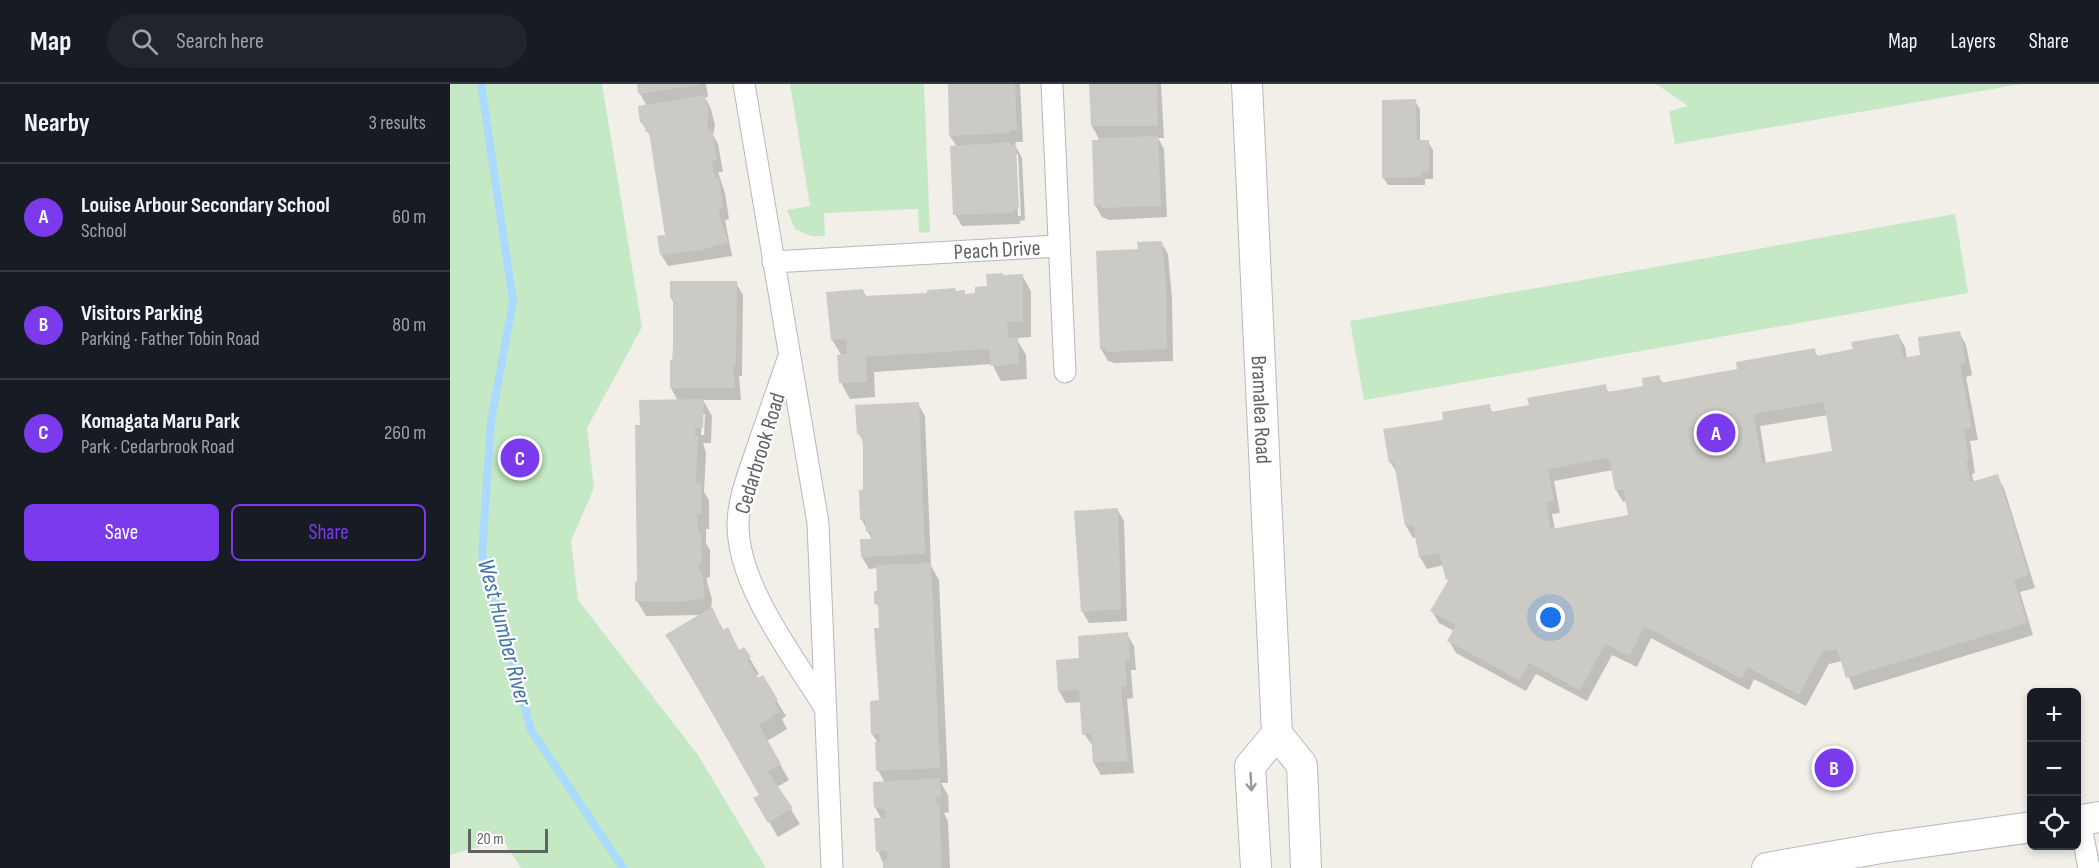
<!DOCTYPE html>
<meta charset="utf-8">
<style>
body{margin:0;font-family:"Sofia Sans Condensed",sans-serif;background:#20242c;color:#f1f3f6}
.controls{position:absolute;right:18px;bottom:18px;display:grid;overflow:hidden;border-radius:9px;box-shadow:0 3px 9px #0003}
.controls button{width:54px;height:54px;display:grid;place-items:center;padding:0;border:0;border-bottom:2px solid #363941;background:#171b24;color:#f1f3f6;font:30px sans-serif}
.scale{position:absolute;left:18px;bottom:15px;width:80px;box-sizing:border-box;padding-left:6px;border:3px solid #5f6368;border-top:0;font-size:16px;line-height:21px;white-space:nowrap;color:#5f6368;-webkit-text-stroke:4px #fff;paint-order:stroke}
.you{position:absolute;left:1101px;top:534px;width:21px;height:21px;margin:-15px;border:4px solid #fff;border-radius:50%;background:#1a73e8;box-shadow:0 0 0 9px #1a73e833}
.badge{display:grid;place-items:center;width:39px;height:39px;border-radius:50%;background:#7c3aed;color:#fff;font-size:20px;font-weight:700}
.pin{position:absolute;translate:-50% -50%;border:3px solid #fff;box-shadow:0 2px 6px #0006}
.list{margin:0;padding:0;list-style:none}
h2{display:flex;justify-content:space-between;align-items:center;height:78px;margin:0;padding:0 24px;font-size:26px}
h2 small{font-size:20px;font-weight:400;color:#9ea1a6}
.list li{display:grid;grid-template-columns:39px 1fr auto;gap:18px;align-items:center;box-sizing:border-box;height:108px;padding:0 24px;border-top:2px solid #363941}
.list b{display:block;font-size:22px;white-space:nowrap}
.list p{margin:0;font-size:20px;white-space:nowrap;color:#9ea1a6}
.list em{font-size:20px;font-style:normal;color:#9ea1a6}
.actions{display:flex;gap:12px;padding:18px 24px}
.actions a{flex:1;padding:14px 0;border:2px solid #7c3aed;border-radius:9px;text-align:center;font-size:21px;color:#7c3aed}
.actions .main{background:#7c3aed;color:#fff}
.icon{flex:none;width:33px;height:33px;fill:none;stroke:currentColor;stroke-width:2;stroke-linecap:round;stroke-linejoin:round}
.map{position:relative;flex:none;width:1649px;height:784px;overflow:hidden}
header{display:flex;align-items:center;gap:36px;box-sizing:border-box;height:84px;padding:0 30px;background:#171b24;border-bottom:2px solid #363941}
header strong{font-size:28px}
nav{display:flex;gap:33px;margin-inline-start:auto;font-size:21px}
.search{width:420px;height:54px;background:#20242c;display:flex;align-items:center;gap:15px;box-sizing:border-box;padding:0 21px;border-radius:33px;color:#9ea1a6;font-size:22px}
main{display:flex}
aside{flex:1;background:#171b24}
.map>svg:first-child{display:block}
.green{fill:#c5e8c5}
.shadow{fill:#0003;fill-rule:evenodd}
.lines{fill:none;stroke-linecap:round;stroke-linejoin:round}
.stream{stroke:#aadaff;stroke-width:8}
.building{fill:#cccac5;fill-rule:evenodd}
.street-casing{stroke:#b5b8bc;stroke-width:23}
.secondary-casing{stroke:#b6babf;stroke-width:32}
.street{stroke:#fff;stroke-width:21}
.secondary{stroke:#fff;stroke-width:30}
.oneway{stroke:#979a9d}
.labels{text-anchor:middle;stroke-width:4.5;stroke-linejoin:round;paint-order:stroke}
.street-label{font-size:22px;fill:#5f6368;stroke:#fff}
.water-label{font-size:24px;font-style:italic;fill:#4174aa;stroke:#fff}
</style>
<header>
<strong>Map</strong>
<div class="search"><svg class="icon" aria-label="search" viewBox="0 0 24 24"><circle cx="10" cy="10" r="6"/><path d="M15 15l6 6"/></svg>Search here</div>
<nav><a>Map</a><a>Layers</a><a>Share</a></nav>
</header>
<main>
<aside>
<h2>Nearby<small>3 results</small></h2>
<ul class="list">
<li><span class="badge">A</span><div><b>Louise Arbour Secondary School</b><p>School</p></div><em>60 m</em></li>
<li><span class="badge">B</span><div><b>Visitors Parking</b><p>Parking · Father Tobin Road</p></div><em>80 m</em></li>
<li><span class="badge">C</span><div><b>Komagata Maru Park</b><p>Park · Cedarbrook Road</p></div><em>260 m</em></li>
</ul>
<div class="actions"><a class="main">Save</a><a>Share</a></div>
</aside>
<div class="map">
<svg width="1649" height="784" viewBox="0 0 1649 784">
<rect width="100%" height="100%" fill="#f1efe8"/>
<g class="green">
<path d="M0,0h152l40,243 -55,101 7,60 -23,53 7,59 120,155 68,113h-245l-18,-28 -53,15z"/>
<path d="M340,0h134l6,148 -11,1 -1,-24 -94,4 1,23h-14l-16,-7 -8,-19 23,-4z"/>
<path d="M1206,0h365l-346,60 -6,-33 19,-5z"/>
<path d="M1505,130l13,79 -604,107 -14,-79z"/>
</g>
<g class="shadow">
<path d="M188,0h68l2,13h-3l6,12 4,16 -2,10 5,9 5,28h-5l7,21 4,26 -4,1 7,36 -64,10 -7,-12 6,-18 -15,-97 -10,-16 -2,-16 7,-1 -7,-12z"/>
<path d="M499,0h71l3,58h-7l-1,3 7,13 3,62 -5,1v3l-58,2 -7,-12 2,-67 -7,-11zM565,70h3l3,62h-3z"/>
<path d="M641,0h70l3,54h-6l6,11 3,68 -58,3 -7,-3 -7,-12 4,-66 -7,-13z"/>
<path d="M965,17l5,8v33h8l5,8v29h-8v6h-37l-5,-8z"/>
<path d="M711,158l7,12 4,44 1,63 -58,2 -7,-2 -7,-12 38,-99z"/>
<path d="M572,191l9,16v46l-15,1 10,17 1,24 -26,2 -9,-17 -118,8 1,25 -25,2 -9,-16 -2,-27h3l-10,-16 31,-49 4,7 97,-6 2,3h11z"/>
<path d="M221,199h65l7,12 -1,81h-3l2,24h-38l9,16 -1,27h-8l3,10 -2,39 5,8v29h-3v14l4,7v27l-3,1v4l5,17 -1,10 13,22 15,20 5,-2 15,25 -4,2 3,5 4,-4 24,39 -4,3 5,10 -20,12 22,39 -12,7 23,37 -22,13 -23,-38 6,-3 -94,-160 34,-21 -55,1 -9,-15 4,-175 37,-25 -7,-13 4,-83 -4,-7zM252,330h3l-1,21h-3z"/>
<path d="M1509,248l7,13 6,30 -6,2 12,63 -8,1 5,32 -3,1 2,9 23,-7 7,12 31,100 -15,4 13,43 -179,55 -12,-29 -13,3 -23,42 -52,-27 -5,11 -98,-52 -14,29 -25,-12 -25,46 -51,-27 -10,17 -70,-38 -7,-12 5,-10 -15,-8 -7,-12 17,-29 -5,-17 -17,4 -7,-12 -3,-20 -4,1 -7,-12 -8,-52 -8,-12 55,-41 44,-15 4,7 38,-7 74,-20 4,7 36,-6 14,-10 4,7 76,-14 75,-20 4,7 36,-7 44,-15 7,12 2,12 15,-3zM1378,331l6,37 -68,12 -6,-38zM1163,386l3,20 7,12 4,-1 3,15 -75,14 -3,-16 8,-1 -6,-32z"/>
<path d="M468,320l7,12 6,150 8,14 9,203h-7l7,12 1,17 -5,1 4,8 2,47h-65l-7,-17 4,-31 -7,-13 10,-24 -7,-13v-27l-6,-9 8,-32v-91l-4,-8 3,-11 -2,-24 -8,1 -7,-12 10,-17 -10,-20 2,-77 -5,-9z"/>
<path d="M667,425l7,12 3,100 -38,2 -7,-12z"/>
<path d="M677,550l7,12 2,24h-5l2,28 -6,1 7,74 -33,2 -7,-12 -1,-17 -9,-12 -2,-32 -16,1 -7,-12 -2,-30 24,-1z"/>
</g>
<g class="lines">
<path class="stream" d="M31,0l32,217 -22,120 -9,133 49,176 92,138"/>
</g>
<g class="building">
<path d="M187,0h63v1l-62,9z"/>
<path d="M498,0h67l2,46h-7v3l-61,3z"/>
<path d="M639,0h68l1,42h-67z"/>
<path d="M255,11l4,16 -2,11 2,9h3l5,29h-5l3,19h4l4,28 -4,1 1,9 8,25 -26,8 -42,5 -3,-19 8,-1 -16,-103h-3l-2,-10 -4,1 -2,-17z"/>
<path d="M966,15l1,41h12v32h-8v5l-39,1v-78z"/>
<path d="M708,52l3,70 -60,2v-3l-7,1 -2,-66h6v-2z"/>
<path d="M561,58v3h5l3,63 -5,1v4l-61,2 -3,-69z"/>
<path d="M712,157l4,43 1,65 -60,3 -1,-3h-6l-4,-98 42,-2 -1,-7z"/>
<path d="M553,189v2l20,-1v48h-16l2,16h9l1,26 -28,2 -2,-17 -123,8 1,25 -28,1 -2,-28 10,-1 -1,-15 -15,1 -5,-48 37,-3 1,7 63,-3v-3l28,-2 1,3 9,-1v4l10,-1v-6l12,-1 -1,-12z"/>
<path d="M220,197h67l-1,83h-3l2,24h-65v-28l3,-1v-61h-3z"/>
<path d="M1510,247l6,32 -6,2 12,63 -8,1 5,32 -3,1 5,20 27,-8 31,101 -15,5 13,43 -181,55 -9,-29 -15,3 -23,43 -52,-28 -5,12 -98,-53 -14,30 -25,-12 -25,46 -51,-27 -10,17 -72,-39 9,-16 -26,-14 19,-32 -3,1 -7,-27 -20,4 -6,-32 -8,1 -11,-64 -5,1 -6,-34 60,-9 -1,-8 48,-8 1,8 38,-7 -2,-7 79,-14 1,8 36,-6 -1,-8 18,-3v8l77,-14 -1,-7 79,-14 1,8 37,-7 -2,-7 48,-8 4,24 17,-3 -2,-18zM1374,318l8,49 -70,12 -8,-49zM1159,374l6,32 8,-1 5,26 -77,14 -5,-27 8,-1 -6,-32z"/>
<path d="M254,315l-1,29h-8v8h3l-2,47h5v31h-4l1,19h3l1,29h-3v9h3l3,26 -2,2 -26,3 -42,-1v-19h2l-2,-157h5l-1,-25z"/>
<path d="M469,318l6,152 -64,3 -1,-18h11v-7h-5l-1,-13 -5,1 -1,-30h4v-44l-2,-12h-4l-2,-29z"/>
<path d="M668,424l3,101 -40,3 -7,-101z"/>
<path d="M481,479l9,205 -64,3 -1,-29h5l-1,-8h-8l-1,-33 9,-1 -5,-72h5l-1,-24h-4v-13h3l-1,-26z"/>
<path d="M262,523l11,23 5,-3 11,23 5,-3 7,10 -4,2 11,19 5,-3 15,25 -4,3 6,9 -21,13 22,39 -13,8 25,36 -25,15 -15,-25 6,-3 -78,-137 -16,-23z"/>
<path d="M678,548l2,26 -5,1 2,27 -6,1 7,74 -35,2 -2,-29 -9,1 -3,-45 -21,1 -2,-31 23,-2 -1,-22z"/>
<path d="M490,694l1,19h-5l1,7h3l1,64h-58v-8h4v-9l-11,1 -2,-34h11v-8l-11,-3 -1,-25z"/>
</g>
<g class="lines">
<defs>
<g id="street">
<path d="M294,0l74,439 14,345"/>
<path d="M602,0l13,288"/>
<path d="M323,178l285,-16"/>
<path d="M338,275c-10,30 -21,60 -31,90 -8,24 -19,50 -19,76 0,61 56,132 87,183"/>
<path d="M1630,737l9,47"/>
</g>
<g id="secondary">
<path id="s1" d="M797,0l30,650 25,31 4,103"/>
<path d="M1626,737l23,-4"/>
<path d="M806,784l-6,-102 27,-32"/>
<path d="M1317,784l114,-20 151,-21"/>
</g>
</defs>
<use href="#street" class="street-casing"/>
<use href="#secondary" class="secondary-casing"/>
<use href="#street" class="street"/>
<use href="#secondary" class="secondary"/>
</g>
<defs><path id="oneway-shaft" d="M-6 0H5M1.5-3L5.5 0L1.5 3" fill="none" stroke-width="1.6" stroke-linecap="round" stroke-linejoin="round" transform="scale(1.5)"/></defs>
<use class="oneway" href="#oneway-shaft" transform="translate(801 698) rotate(87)"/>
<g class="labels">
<g class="street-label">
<text transform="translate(547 165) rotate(-3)" y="8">Peach Drive</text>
<text dy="8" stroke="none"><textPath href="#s1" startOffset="326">Bramalea Road</textPath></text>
<text transform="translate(309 369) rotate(-73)" y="8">Cedarbrook Road</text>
</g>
<g class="water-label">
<text transform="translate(55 548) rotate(75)" y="8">West Humber River</text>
</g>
</g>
</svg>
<div class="controls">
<button>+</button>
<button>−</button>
<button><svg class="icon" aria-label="locate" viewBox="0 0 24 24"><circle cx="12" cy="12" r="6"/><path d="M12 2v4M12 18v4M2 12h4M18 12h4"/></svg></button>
</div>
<div class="scale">20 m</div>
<div class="you"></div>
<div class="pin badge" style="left:1266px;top:349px">A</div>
<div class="pin badge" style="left:1384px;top:684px">B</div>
<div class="pin badge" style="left:70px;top:374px">C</div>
</div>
</main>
